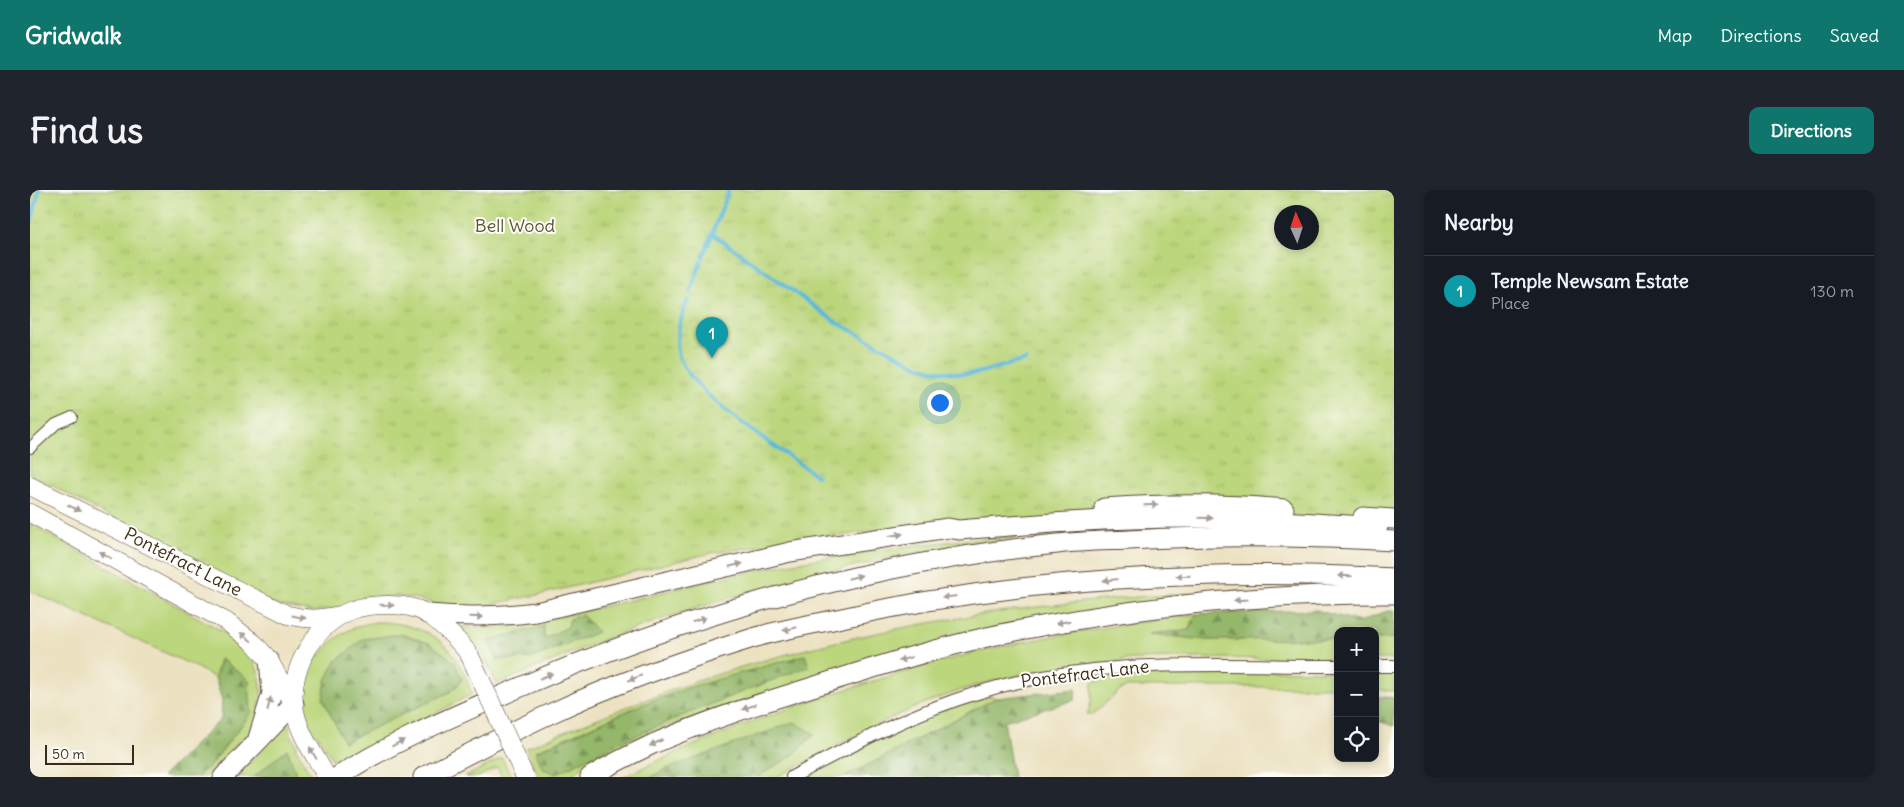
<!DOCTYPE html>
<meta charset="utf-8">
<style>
body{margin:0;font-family:Delius,sans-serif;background:#20242c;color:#f1f3f6}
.controls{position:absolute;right:15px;bottom:15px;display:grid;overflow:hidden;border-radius:10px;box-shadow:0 2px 8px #0003}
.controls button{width:45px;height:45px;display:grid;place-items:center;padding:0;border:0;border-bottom:1px solid #363941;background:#171b24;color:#f1f3f6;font:25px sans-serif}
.compass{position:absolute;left:1244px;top:15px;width:45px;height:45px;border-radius:50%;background:#171b24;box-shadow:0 2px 8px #0003;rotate:357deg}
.scale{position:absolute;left:15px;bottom:12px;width:89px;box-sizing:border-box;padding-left:5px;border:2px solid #3b2a1e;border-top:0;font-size:14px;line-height:18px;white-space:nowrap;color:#3b2a1e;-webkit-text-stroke:4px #fdfcf7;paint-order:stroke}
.you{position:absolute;left:909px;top:212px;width:18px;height:18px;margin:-12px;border:4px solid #fff;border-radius:50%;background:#1a73e8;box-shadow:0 0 0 8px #1a73e833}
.badge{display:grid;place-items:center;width:32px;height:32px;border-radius:50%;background:#0f766e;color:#fff;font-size:16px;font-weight:700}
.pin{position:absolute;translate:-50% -41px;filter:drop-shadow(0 1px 2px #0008)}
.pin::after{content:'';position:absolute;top:26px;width:18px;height:15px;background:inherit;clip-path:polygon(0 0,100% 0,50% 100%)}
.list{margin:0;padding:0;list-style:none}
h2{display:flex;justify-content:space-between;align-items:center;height:65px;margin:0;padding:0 20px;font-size:21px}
h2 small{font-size:16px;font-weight:400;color:#9ea1a6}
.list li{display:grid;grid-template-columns:32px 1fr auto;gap:15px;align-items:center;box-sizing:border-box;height:70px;padding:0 20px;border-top:1px solid #363941}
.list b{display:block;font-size:19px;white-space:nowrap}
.list p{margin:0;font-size:16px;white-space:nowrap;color:#9ea1a6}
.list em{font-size:16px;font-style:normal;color:#9ea1a6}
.icon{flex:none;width:28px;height:28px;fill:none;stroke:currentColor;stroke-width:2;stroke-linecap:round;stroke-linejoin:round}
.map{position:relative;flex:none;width:1364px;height:587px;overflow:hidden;border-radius:10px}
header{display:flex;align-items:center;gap:30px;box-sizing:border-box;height:70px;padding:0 25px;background:#0f766e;color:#fff}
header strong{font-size:24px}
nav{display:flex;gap:28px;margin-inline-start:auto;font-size:18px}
.intro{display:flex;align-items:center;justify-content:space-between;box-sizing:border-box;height:120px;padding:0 30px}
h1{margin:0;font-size:35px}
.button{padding:12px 22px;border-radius:10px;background:#0f766e;color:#fff;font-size:18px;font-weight:700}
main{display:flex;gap:30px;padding:0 30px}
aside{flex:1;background:#171b24;border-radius:10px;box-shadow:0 2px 8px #0003}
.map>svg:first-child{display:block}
.green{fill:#bbd67b;stroke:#7b804c;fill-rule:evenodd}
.forest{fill:url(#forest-firs);stroke:#687044}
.park{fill:url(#park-tufts);stroke:#7b804c;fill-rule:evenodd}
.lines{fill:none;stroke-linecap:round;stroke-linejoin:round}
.stream{stroke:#5ab7d8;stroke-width:4}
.minor-casing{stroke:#564637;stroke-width:12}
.tertiary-casing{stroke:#564637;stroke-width:14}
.trunk-casing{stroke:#564637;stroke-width:19}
.motorway-casing{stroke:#564637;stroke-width:21}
.minor{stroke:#fff;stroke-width:10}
.tertiary{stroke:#fff;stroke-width:12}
.trunk{stroke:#fff;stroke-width:18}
.motorway{stroke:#fff;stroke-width:19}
.trunk-bridge-casing{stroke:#564637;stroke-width:19;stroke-linecap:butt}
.trunk-bridge{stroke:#fff;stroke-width:18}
.oneway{fill:#a79f9a}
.labels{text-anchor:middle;stroke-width:4;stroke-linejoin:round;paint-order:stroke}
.park-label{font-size:18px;fill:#5b5535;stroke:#fdfcf7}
.street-label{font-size:18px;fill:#3b2a1e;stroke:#fdfcf7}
</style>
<header>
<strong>Gridwalk</strong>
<nav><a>Map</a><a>Directions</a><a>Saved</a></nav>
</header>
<div class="intro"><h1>Find us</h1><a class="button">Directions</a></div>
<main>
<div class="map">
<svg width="1364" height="587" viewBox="0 0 1364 587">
<defs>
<pattern id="forest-firs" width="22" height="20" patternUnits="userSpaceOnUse" patternTransform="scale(1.25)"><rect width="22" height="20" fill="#94b76b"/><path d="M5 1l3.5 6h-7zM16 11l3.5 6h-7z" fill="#7a9557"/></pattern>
<pattern id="park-tufts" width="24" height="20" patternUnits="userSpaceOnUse" patternTransform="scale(1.25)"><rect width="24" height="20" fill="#bbd67b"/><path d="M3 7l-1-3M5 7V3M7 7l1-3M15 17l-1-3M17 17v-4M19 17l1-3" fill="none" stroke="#a2b86a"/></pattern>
</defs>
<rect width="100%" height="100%" fill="#fdfcf7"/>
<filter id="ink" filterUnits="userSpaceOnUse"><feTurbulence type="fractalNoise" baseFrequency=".02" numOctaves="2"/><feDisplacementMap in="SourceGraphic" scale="10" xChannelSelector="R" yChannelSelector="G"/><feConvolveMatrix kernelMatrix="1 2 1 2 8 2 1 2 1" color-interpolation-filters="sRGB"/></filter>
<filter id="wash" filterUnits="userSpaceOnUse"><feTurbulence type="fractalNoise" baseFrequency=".0096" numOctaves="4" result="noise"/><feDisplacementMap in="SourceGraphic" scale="20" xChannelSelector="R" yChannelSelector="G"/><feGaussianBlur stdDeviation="1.12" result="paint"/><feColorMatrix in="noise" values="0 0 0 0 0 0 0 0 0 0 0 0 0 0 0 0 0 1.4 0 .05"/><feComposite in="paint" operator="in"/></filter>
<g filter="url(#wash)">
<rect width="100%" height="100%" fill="#ece2c2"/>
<g class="green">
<path d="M0,334l199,111c22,15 37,41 31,68 -2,13 -8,25 -12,37l-5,-3 -38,40h-8l13,-11 41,-53 -31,-54 -5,19 -21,-12 -164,-75z"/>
<path d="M1010,345c-148,17 -294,52 -434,104 -36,14 -72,30 -109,45l-16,-34 -4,1 -8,-15 -10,-9h43l32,-5c89,-18 176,-44 265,-60 80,-14 161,-23 241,-27zM514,437v12l24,-12 30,5 -67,26z"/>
<path d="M1210,401l-49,8 -439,100 -90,29 -70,32 -23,17h-30l-13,-29c69,-29 139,-58 212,-80 163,-49 332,-70 502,-77zM775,465l3,11c-85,33 -170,65 -252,108l-21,-23 106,-46 50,-18z"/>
<path d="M1166,424l-7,16 -36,4 53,6 132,-1v20l-160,-1 -45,1 -100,13 -60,14 -48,17 -45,20 -103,54h-20l36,-22 -127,14 -15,8h-28c83,-40 170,-72 258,-98 48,-15 97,-28 147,-38 56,-11 112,-19 168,-27z"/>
<path d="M346,432c31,0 66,10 82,40 6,10 10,21 14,32l-136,71 -19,-31 -4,2c-13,-28 -10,-54 3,-82l4,2c14,-20 31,-30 56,-34zM432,490l-10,11 -108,51z"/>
<path d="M1364,448v21h-19v-20z"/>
<path d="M1153,480l155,1v16h-211l-8,4 -27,24 -5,-1 4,-12 1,-19c33,-11 56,-11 91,-13z"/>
<path d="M1345,482h19v19l-19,-2z"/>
<path d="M961,506l5,2 -151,79h-42l81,-43 67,-27z"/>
<path d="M257,534h1l2,9 7,13 -2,1 17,30h-15l-10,-28 -33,28h-18z"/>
<path d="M472,568l9,19h-9l-5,-10 -18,10h-14z"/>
</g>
<g class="forest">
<path d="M1286,420l44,12 27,-11h7v27l-19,1v-8h-37v8l-132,1 -57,-6 40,-4 7,-16z"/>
<path d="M552,425l16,17 -67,26 -33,2 -10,-19 56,-15v13l24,-12 2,-8z"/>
<path d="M371,444l28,9 26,19 7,18 -10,11 -108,51 -21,-43 3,-19 10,-19 27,-22z"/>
<path d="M775,465l4,11c-86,33 -171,65 -253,108l-13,-5 -8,-17 106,-47 50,-18z"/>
<path d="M191,469l28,21 2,33 -41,53 -13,11h-35l59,-58 1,-19 -7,-22z"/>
<path d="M1046,499l-1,11 -71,21 9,56h-168l151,-79z"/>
<path d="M1345,506l19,2v28l-19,-6z"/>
<path d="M764,532l21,12 -22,21 -36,22h-106l15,-8z"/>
<path d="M257,559l10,28h-43z"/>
</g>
<path class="park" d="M0,0h1364v329l-497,9 -186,25 -169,41 -60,12v5l-33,-3 -35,-10 -19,-2 -29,2 -28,10 -24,4 -39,-7 -245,-131zM1252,22h30v30h-30z"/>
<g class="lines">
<g class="stream">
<path d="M0,37l9,-37"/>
<path d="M683,44l123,88 80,43 16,5 29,4 16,-1 49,-13"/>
<path d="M673,67l26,-67"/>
<path d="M660,103l11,-31"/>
<path d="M658,110c-7,16 -14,38 -9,56 13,40 103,94 138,120"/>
</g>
</g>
</g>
<g filter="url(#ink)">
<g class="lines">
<defs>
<path id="minor" d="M0,258l26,-24 16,-7"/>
<g id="tertiary">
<path d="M1345,476h19"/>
<path d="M762,587c59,-31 117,-63 182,-83 117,-38 242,-28 364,-28"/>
</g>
<g id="trunk">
<path d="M0,296l258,129c19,5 33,4 52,0"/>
<path d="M0,323l197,109 27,21 15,17 24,44"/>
<path d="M297,587c-13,-23 -30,-46 -33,-72 -4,-39 22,-81 58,-95 11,-4 25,-5 37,-5 12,0 26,2 37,8 7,4 15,12 21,17 8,8 17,16 23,26"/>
</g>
<g id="motorway">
<path d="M1074,318c60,-4 120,-5 180,1"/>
<path d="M1333,327l31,2"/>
<path d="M397,424c37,3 72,3 109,-2l254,-60 158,-24 11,2c76,-6 152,-12 228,-12 64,0 128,5 191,9"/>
<path d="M228,548l14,-45 -3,-33"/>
<path d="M193,587l71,-73"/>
<path d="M307,587c56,-36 118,-61 179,-88 172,-75 354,-126 541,-145 24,-3 48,-3 72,-4 88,-5 177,-4 265,1"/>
<path d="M393,587c44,-22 87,-45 131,-65 64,-30 132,-53 199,-74 27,-8 56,-13 84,-19 179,-41 373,-51 557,-41"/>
<path d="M560,587c20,-13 42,-23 63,-33 50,-22 101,-39 153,-55 60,-19 120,-38 181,-52 133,-29 271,-44 407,-43"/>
</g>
</defs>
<use href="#minor" class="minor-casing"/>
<use href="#tertiary" class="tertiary-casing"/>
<use href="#trunk" class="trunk-casing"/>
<use href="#motorway" class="motorway-casing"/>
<use href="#minor" class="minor"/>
<use href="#tertiary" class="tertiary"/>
<use href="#trunk" class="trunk"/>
<use href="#motorway" class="motorway"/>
<defs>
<path id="trunk-bridge" d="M440,466l55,121"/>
</defs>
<use href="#trunk-bridge" class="trunk-bridge-casing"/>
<use href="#trunk-bridge" class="trunk-bridge"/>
</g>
<defs><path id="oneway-solid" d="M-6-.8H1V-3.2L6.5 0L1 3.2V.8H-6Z" transform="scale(1.25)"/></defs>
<g class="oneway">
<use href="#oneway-solid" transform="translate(1121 315) rotate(-1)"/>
<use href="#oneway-solid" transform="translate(44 318) rotate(27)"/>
<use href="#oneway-solid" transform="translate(1176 328) rotate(2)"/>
<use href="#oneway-solid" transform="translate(866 345) rotate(-8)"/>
<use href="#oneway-solid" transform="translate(75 365) rotate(-151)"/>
<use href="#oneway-solid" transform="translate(706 375) rotate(-13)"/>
<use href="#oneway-solid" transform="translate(1153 386) rotate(179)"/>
<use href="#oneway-solid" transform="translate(1315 386) rotate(-179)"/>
<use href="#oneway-solid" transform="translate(825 387) rotate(-14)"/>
<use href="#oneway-solid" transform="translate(1080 390) rotate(175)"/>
<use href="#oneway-solid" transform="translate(919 407) rotate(173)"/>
<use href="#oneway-solid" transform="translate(1211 410) rotate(176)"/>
<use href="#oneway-solid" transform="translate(357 415) rotate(1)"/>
<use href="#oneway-solid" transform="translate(269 427) rotate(11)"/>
<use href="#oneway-solid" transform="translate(446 427) rotate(1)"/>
<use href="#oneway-solid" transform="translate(669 430) rotate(-17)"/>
<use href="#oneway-solid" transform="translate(1033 432) rotate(170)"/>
<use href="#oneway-solid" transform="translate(760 439) rotate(167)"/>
<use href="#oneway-solid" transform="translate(216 447) rotate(-143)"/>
<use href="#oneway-solid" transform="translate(875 469) rotate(164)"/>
<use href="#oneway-solid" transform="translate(516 486) rotate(-22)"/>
<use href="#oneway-solid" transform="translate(605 488) rotate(158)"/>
<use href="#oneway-solid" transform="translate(239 514) rotate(-76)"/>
<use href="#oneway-solid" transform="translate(719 517) rotate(161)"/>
<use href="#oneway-solid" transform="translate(368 553) rotate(-28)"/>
<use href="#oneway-solid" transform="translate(626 553) rotate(156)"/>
<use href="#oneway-solid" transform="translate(283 563) rotate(-120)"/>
</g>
</g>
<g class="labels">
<g class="park-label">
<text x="485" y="42">Bell Wood</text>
</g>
<g class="street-label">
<text transform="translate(153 372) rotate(27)" y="6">Pontefract Lane</text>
<text transform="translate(1055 484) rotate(-7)" y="6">Pontefract Lane</text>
</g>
</g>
</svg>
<div class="controls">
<button>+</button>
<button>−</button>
<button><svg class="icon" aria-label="locate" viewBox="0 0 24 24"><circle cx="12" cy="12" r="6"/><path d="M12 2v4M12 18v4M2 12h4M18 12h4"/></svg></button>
</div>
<svg class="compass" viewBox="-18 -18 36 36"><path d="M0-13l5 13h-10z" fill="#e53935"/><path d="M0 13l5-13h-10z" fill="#9ea1a6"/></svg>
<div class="scale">50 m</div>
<div class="you"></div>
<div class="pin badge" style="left:682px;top:168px;background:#0f9aa8">1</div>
</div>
<aside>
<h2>Nearby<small></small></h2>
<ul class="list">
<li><span class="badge" style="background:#0f9aa8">1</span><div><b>Temple Newsam Estate</b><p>Place</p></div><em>130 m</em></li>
</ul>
</aside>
</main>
